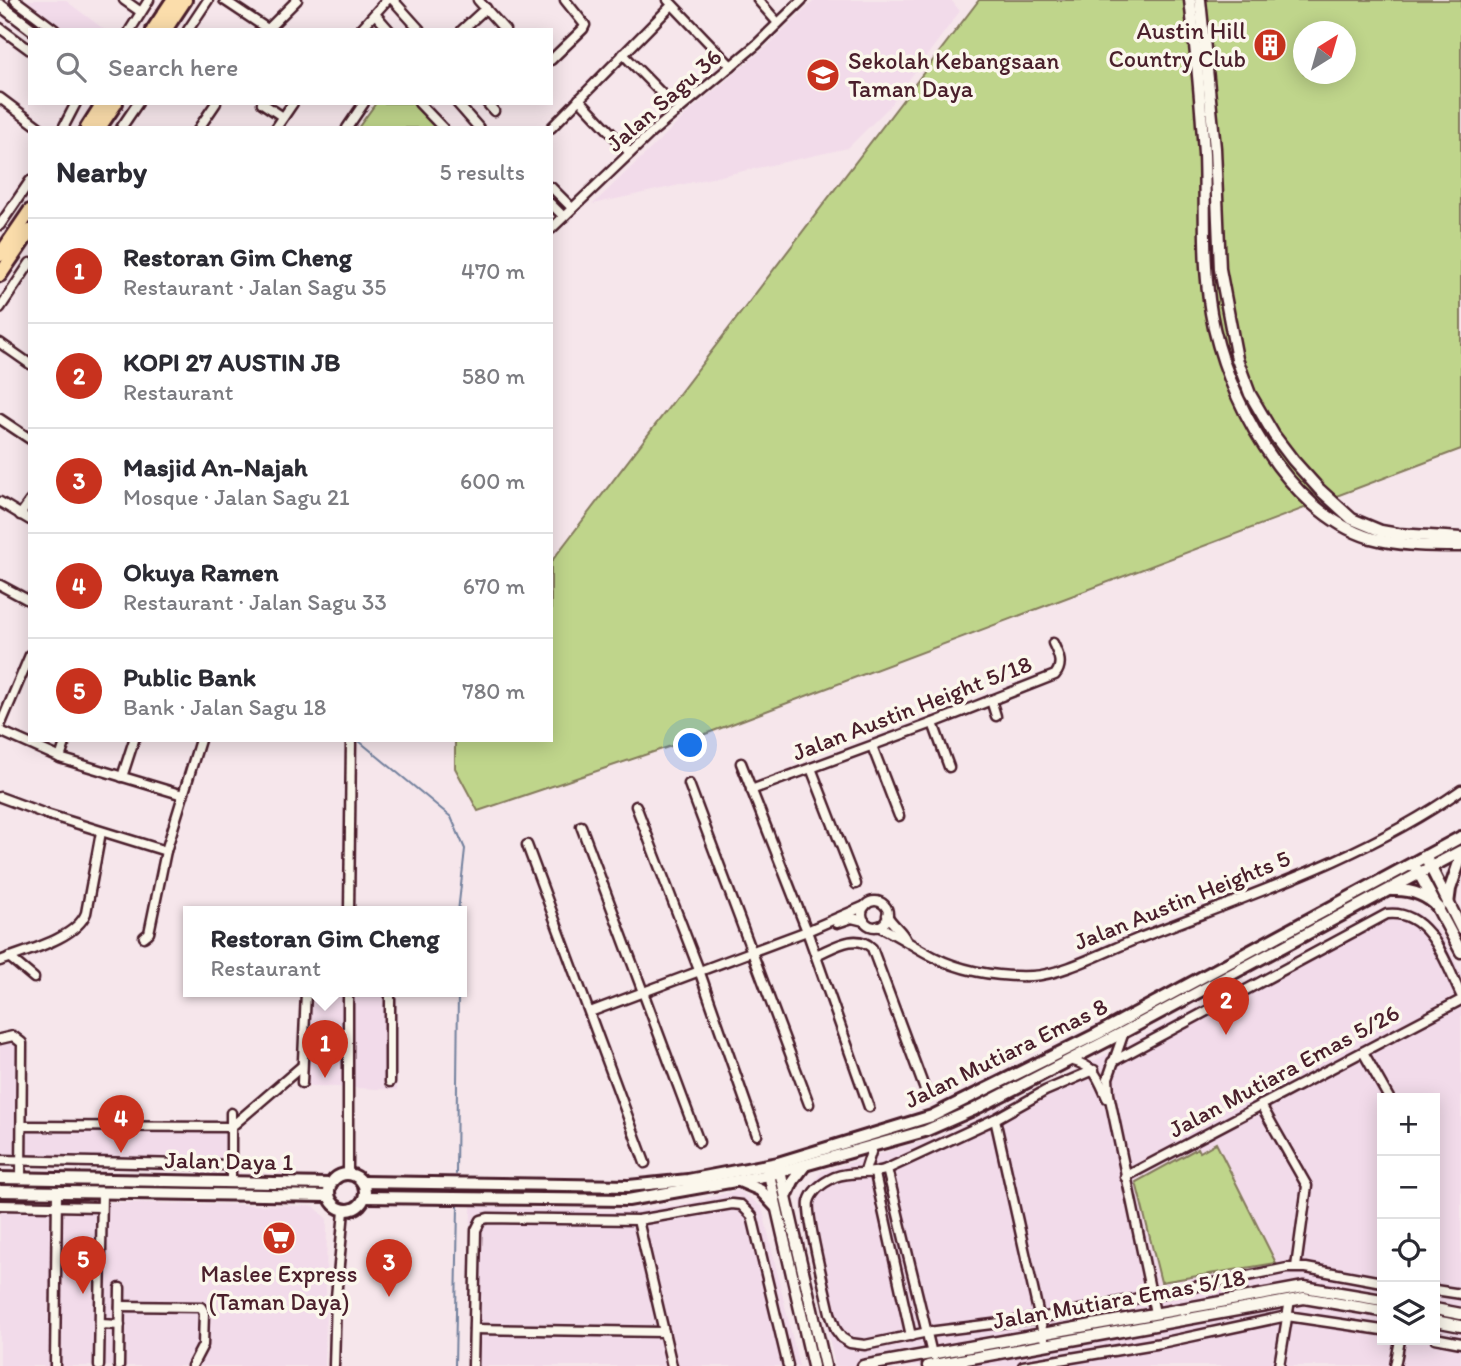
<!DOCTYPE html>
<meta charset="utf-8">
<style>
body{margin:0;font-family:Itim,sans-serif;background:#f2f2f3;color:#2b2b33}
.controls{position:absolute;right:21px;bottom:21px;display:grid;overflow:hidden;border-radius:0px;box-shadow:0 4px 18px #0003}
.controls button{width:63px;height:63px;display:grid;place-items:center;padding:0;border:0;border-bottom:2px solid #e1e1e2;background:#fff;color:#2b2b33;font:35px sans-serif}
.compass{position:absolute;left:1293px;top:21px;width:63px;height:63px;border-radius:50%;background:#fff;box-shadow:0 4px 18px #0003;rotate:37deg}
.you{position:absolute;left:691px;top:746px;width:24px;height:24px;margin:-18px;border:5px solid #fff;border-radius:50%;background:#1a73e8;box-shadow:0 0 0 10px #1a73e833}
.badge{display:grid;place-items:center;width:46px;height:46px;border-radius:50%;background:#c8321e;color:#fff;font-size:23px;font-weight:700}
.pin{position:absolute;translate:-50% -58px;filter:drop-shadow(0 2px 4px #0008)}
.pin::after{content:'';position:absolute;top:37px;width:24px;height:21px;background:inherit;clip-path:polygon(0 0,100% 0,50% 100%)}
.popup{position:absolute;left:183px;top:906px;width:284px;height:91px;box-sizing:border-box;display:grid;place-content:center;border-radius:0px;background:#fff;filter:drop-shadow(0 2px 5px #0005);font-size:23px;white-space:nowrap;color:#7c7c81}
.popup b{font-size:26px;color:#2b2b33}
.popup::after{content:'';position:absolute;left:50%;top:100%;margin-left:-14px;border:14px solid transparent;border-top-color:#fff}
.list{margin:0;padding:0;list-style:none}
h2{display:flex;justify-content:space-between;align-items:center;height:91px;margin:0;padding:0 28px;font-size:30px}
h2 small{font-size:23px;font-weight:400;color:#7c7c81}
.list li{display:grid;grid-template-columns:46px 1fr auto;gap:21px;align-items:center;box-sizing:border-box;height:105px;padding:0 28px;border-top:2px solid #e1e1e2}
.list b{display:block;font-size:26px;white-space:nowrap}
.list p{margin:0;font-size:23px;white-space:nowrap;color:#7c7c81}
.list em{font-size:23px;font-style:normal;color:#7c7c81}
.icon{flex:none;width:38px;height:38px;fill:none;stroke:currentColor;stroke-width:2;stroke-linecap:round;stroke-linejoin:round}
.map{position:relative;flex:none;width:1461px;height:1366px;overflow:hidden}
.search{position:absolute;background:#fff;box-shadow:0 4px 18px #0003;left:28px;top:28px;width:525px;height:77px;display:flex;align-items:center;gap:18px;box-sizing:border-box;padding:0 24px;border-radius:0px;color:#7c7c81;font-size:26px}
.panel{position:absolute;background:#fff;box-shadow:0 4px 18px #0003;left:28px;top:126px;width:525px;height:616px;border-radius:0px}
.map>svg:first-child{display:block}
.built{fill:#f2dbea;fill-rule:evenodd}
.green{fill:#bfd58b;stroke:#847a5b;stroke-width:2;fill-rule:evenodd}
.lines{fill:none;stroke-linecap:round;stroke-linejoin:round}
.stream{stroke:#72809d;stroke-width:2}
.minor-casing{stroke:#4a1f2b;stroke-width:13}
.tertiary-casing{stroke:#4a1f2b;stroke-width:15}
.secondary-casing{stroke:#4a1f2b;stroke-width:16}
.primary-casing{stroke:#4a1f2b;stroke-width:18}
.minor{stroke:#fbf7ec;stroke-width:8}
.tertiary{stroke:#fbf7ec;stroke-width:10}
.secondary{stroke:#fbf7ec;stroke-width:10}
.primary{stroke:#fbddab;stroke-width:12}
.labels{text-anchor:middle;stroke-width:7;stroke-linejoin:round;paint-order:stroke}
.poi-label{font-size:24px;fill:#4a1f2b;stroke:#fbf7ec;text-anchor:end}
.street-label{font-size:24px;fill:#4a1f2b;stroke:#fbf7ec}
</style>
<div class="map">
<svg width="1461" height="1366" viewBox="0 0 1461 1366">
<rect width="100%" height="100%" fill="#f6e6eb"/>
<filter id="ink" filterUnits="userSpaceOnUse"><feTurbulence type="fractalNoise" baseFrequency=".0143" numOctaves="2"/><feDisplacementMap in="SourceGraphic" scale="14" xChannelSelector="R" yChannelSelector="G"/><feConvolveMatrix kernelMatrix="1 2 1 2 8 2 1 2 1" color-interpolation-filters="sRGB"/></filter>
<g filter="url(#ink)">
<g class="built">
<path d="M19,0h46l40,30h-46z"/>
<path d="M815,0h136l9,11 -72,97 -40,40 -255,56 97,-93 83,-70z"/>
<path d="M1393,905l25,8 22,19 21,41v393h-626l-35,-166 22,-29 121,-36 191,-94zM1382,1098h53v242h-53z"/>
<path d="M301,992h96v98l-101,-5z"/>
<path d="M10,1032l10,4 4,5 1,82 208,1 1,44 -234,-5v-127z"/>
<path d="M739,1190l23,17 37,159h-331l3,-160 152,6 62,-8z"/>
<path d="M0,1200l314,6 13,13 -2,147h-325z"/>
</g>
<g class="green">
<path d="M979,0h482v449l-769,290 -214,72 -23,-43v-28h96v-178zM1304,32h42v42h-42z"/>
<path d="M376,103h38l23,25h-79z"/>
<path d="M1216,1143l60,120 -115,19 -25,-100 62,-34 2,4z"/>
</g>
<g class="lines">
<g class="stream">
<path d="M359,741l92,76 14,32 -7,63"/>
<path d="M456,1174l2,-182"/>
<path d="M455,1366l3,-160"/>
</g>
<defs>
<g id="minor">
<path d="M15,0l40,30"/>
<path d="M124,0l17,12"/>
<path d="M224,0l45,30"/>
<path d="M393,0l27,30"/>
<path d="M478,0l27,30"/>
<path d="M668,0l63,66"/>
<path d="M758,0l20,23"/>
<path d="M375,14l14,16"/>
<path d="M0,28l30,22"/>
<path d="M268,29l29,-29"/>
<path d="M130,30l19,-30"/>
<path d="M188,30l20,-30"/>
<path d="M360,30l27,-30"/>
<path d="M462,30l24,-22"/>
<path d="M623,54l42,43"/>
<path d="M551,60l32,-31 2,-4 -20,-25"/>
<path d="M0,98l40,30"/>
<path d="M579,99l51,54"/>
<path d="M262,103l21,14"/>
<path d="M419,103l24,25"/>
<path d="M457,103l22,25"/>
<path d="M487,103l7,8"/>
<path d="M63,128l13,-25"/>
<path d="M121,128l17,-25"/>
<path d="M199,128l17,-25"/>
<path d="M276,128l17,-25"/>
<path d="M347,128l17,-25"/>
<path d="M551,128l121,-123"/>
<path d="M551,187l21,21"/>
<path d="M551,204l12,12"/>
<path d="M0,225l30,-44"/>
<path d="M551,229l100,-96 105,-88 46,-45"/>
<path d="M0,308l30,-45"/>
<path d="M0,343l30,21"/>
<path d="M0,419l30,20"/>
<path d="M0,502l30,18"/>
<path d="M20,515l10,-14"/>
<path d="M0,585l30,16"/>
<path d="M991,700l5,16"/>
<path d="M933,723l16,44"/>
<path d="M0,726l30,-71"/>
<path d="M0,731l63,28 120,36"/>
<path d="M872,746l27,70"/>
<path d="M60,758l6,-18"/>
<path d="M741,763l66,168 62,176"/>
<path d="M811,768l45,116"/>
<path d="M122,777l12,-37"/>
<path d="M689,784l120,320"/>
<path d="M751,790l182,-67 122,-48c9,-11 3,-21 -2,-32"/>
<path d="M0,797l46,17 120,37"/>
<path d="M636,806l63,164 58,165"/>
<path d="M581,826l118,316"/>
<path d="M527,845l118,318"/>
<circle cx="875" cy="914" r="13"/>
<path d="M349,912l2,-172"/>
<path d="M887,915c5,10 15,15 19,25"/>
<path d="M837,923l15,-5 12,3"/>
<path d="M878,926c20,9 36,21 56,31 30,15 65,20 98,19 30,-1 76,-26 105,-37 109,-43 228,-81 324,-149"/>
<path d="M144,937l5,-4 17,-82 34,-111"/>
<path d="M816,955c17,-7 40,-23 56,-7l53,142"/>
<path d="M9,957l25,21"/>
<path d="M0,961c25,-10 76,-22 86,-48l15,-81"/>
<path d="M590,1012l217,-81 58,-25"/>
<path d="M1124,1032l-16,46 1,16 46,219"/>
<path d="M0,1039l13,-3 9,7 -1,135"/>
<path d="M1363,1052l26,46"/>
<path d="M1070,1060c25,6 27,15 37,38"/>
<path d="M1112,1062l275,-148c43,-5 59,50 74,81"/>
<path d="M1094,1070l-49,21 -50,28 -108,50c-16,7 -34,1 -52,8 -11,5 -23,13 -26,25 -3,14 17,92 21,111l6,17 6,8 8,5 15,2 63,-13 112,-14 247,-50h19l76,14"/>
<path d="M390,1082v-90"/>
<path d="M302,1083l4,-91"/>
<path d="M1261,1105l46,81 -11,81"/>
<path d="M231,1113v69"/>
<path d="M995,1119l49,219"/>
<path d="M22,1126l209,1 71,-61"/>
<path d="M0,1160l231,5"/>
<path d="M887,1169l45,185 2,2"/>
<path d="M865,1171l8,-25"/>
<path d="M348,1174v-182"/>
<path d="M875,1174l36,162"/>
<path d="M1125,1177l336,-177"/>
<path d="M0,1205l101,2"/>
<path d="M638,1220l34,146"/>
<path d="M1435,1290l26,4"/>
<path d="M120,1306l81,1 3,5 -1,33 -11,21"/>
<path d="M100,1324l20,1"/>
<path d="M474,1329l190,3"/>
<path d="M1435,1338l26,5"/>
<path d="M55,1366l2,-174"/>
<path d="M99,1366l3,-173"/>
<path d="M119,1366l1,-78"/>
<path d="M334,1366l2,-69 8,-86"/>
<path d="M473,1366l3,-136 5,-10 7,-2 150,2 94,-16 9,1 11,11 36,150"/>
<path d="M1023,1366l138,-23 126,-27 95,14"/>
<path d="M1279,1366l11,-66"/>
<path d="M1395,1366l5,-26"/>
</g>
<g id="tertiary">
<path d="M1190,0c6,51 11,102 14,154 2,53 -2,106 7,159 14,82 75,199 160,225 29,8 60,8 90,8"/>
<path d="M1200,0l15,148 5,121 17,90 13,35 24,41 19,25 26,29 33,30 29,12 17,3 63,4"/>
<path d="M0,5l33,25"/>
<path d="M1425,856l36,72"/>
<path d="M1415,866l46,86"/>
<path d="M779,1167l46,199"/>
<path d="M768,1170l45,196"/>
<path d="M1435,1309l26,5"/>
<path d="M1435,1321l26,5"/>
<path d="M863,1366l441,-79 78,13"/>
<path d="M928,1366l376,-68 78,13"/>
</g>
<g id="secondary">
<path d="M1392,890c19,-1 34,4 47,18"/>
<path d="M1448,904l2,-15 11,-32"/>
<circle cx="347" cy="1192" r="18"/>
<path d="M0,1178l330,6"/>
<path d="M739,1181l21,9 16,17"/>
<path d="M362,1182l267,4 59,-6 90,-17 154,-47 165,-82 364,-197"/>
<path d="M0,1191l329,5"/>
<path d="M365,1197l263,3 141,-25 156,-44 48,-21 151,-78 337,-181"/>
<path d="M786,1197l7,-16 12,-16"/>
</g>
<g id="primary">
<path d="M153,30l20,-30"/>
<path d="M165,30l20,-30"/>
<path d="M87,128l16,-25"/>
<path d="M99,128l17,-25"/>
<path d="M0,255l30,-44"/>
<path d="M0,275l30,-44"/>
</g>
</defs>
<use href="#minor" class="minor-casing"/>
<use href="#tertiary" class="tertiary-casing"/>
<use href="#secondary" class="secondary-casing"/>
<use href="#primary" class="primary-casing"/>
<use href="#minor" class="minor"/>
<use href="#tertiary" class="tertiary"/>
<use href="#secondary" class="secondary"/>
<use href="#primary" class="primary"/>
</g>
</g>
<defs>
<symbol id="building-disc" viewBox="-11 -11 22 22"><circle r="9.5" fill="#c8321e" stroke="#fbf7ec"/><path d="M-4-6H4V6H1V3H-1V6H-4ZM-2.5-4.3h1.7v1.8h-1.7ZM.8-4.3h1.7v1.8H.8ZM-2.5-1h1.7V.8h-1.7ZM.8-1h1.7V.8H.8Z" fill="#fff"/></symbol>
<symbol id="school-disc" viewBox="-11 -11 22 22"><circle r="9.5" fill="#c8321e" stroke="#fbf7ec"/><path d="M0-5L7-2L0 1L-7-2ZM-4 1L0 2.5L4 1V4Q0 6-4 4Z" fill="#fff"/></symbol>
<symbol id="supermarket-disc" viewBox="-11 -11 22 22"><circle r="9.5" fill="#c8321e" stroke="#fbf7ec"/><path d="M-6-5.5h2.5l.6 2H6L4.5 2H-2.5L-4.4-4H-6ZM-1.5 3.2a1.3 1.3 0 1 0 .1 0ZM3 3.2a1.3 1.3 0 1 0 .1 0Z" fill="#fff"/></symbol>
</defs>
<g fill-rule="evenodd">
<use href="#building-disc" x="1251" y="26" width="38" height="38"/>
<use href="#school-disc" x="804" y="56" width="38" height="38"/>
<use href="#supermarket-disc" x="260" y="1219" width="38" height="38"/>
</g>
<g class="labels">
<g class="poi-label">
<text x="1246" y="39">Austin Hill<tspan x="1246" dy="28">Country Club</tspan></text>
<text x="848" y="69" text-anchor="start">Sekolah Kebangsaan<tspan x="848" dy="28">Taman Daya</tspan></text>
<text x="279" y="1282" text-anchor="middle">Maslee Express<tspan x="279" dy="28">(Taman Daya)</tspan></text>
</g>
<g class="street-label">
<text transform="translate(664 100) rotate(-41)" y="8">Jalan Sagu 36</text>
<text transform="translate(912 708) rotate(-21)" y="8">Jalan Austin Height 5/18</text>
<text transform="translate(1182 900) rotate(-22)" y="8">Jalan Austin Heights 5</text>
<text transform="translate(1006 1053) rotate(-26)" y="8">Jalan Mutiara Emas 8</text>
<text transform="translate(1284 1071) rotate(-28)" y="8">Jalan Mutiara Emas 5/26</text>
<text transform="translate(229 1161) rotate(1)" y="8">Jalan Daya 1</text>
<text transform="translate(1119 1299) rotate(-10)" y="8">Jalan Mutiara Emas 5/18</text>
</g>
</g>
</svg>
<div class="controls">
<button>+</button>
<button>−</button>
<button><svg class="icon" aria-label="locate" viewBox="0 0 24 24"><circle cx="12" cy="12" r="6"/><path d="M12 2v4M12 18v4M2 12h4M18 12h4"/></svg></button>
<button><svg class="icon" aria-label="layers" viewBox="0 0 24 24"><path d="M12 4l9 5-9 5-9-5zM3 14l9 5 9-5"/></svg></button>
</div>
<svg class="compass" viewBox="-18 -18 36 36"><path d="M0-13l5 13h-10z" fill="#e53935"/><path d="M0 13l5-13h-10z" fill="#7c7c81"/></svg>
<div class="you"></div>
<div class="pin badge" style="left:325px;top:1078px">1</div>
<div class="popup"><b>Restoran Gim Cheng</b>Restaurant</div>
<div class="pin badge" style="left:1226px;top:1035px">2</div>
<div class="pin badge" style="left:389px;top:1297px">3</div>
<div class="pin badge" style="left:121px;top:1153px">4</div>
<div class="pin badge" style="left:83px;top:1294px">5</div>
<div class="search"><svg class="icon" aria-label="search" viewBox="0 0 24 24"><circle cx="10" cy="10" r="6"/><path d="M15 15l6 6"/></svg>Search here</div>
<section class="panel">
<h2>Nearby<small>5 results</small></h2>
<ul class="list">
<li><span class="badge">1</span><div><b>Restoran Gim Cheng</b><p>Restaurant · Jalan Sagu 35</p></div><em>470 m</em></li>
<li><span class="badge">2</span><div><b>KOPI 27 AUSTIN JB</b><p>Restaurant</p></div><em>580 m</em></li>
<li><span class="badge">3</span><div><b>Masjid An-Najah</b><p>Mosque · Jalan Sagu 21</p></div><em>600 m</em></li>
<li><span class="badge">4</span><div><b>Okuya Ramen</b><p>Restaurant · Jalan Sagu 33</p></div><em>670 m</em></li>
<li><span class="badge">5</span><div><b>Public Bank</b><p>Bank · Jalan Sagu 18</p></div><em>780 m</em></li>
</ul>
</section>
</div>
